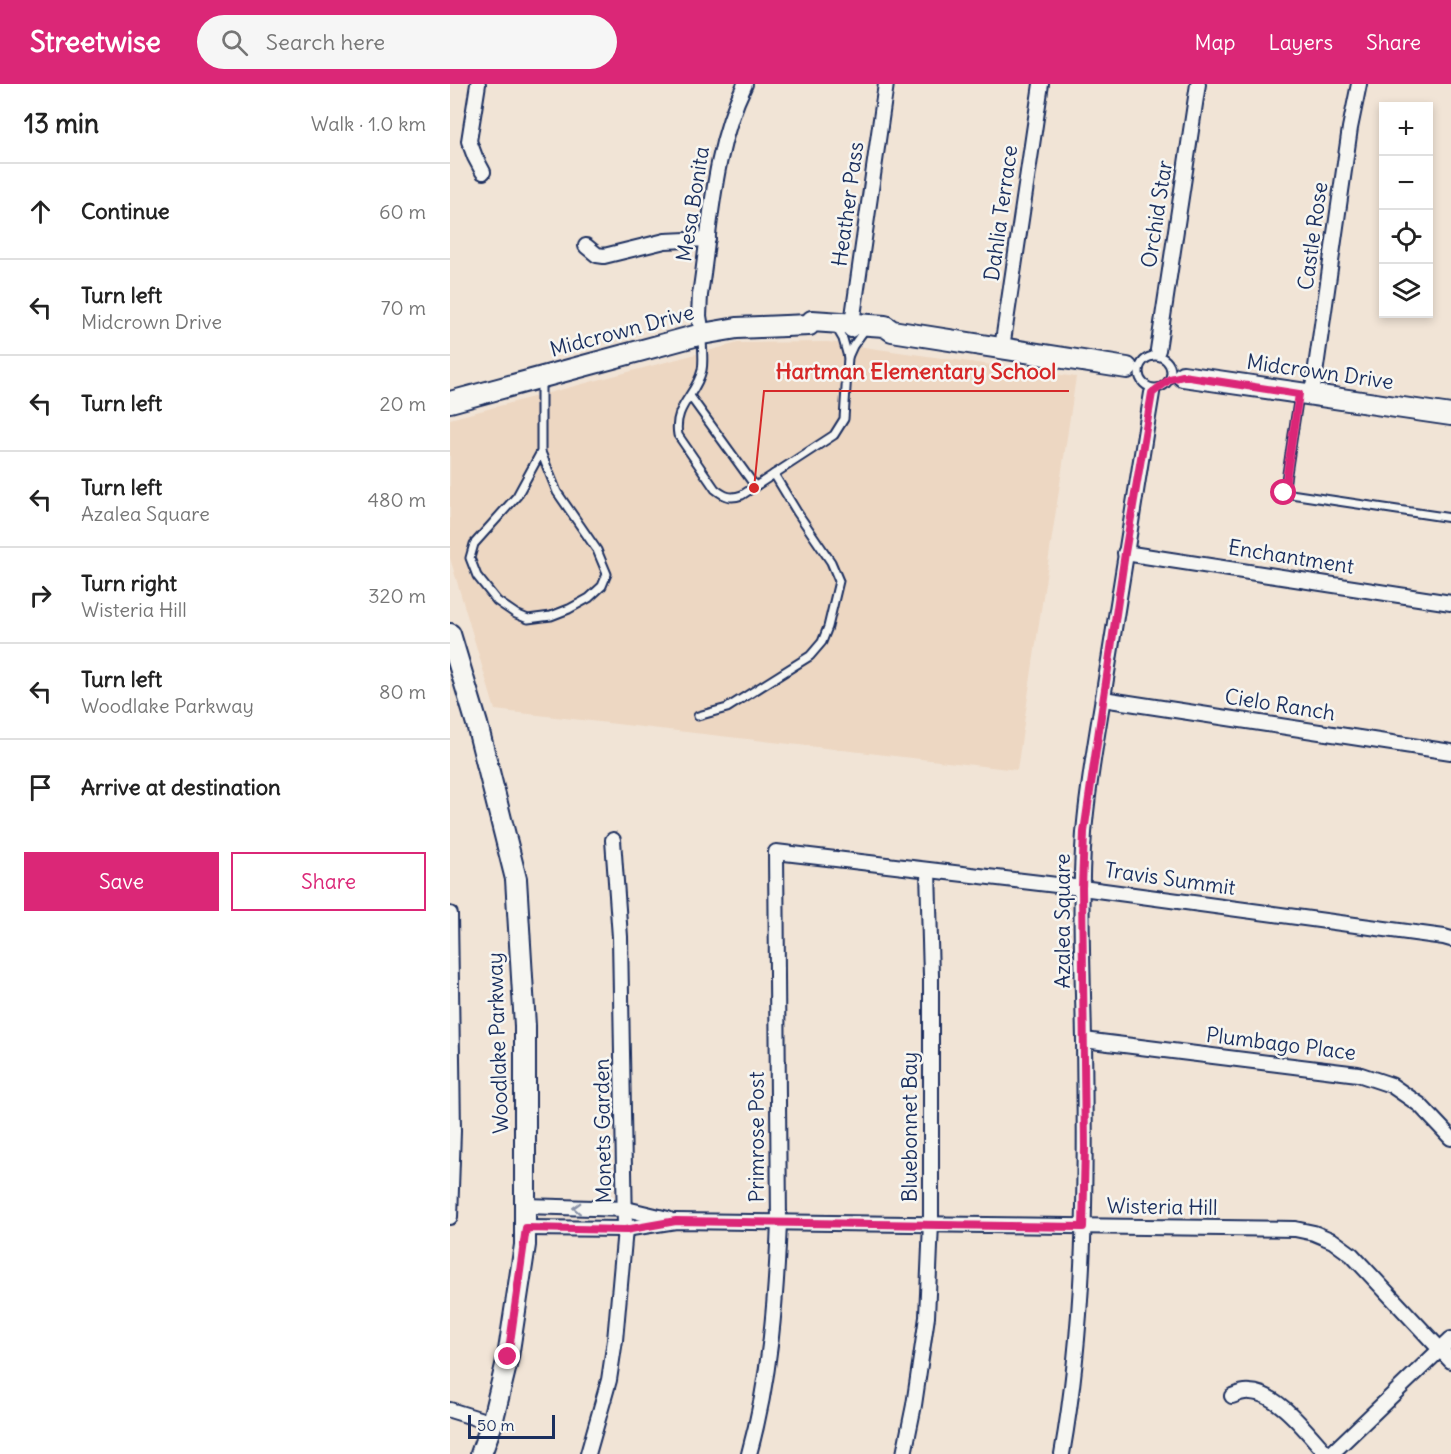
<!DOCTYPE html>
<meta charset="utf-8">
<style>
body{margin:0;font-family:Delius,sans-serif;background:#f6f6f6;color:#222}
.controls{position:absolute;right:18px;top:18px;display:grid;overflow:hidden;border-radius:0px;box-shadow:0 3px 9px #0003}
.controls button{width:54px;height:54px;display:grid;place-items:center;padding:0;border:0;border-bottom:2px solid #e0e0e0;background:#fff;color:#222;font:30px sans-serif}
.scale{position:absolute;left:18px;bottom:15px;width:87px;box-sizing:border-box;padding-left:6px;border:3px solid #1b2f5e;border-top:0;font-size:16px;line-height:21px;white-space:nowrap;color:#1b2f5e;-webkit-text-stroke:4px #f6f6f2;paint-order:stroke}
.stop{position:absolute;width:18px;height:18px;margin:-14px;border:4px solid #db2777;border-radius:50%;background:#fff}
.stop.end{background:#db2777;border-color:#fff;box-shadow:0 2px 6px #0008}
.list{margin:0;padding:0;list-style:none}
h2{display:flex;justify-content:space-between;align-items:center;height:78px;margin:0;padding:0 24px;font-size:26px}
h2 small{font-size:20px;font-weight:400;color:#767676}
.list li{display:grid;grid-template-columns:39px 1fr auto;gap:18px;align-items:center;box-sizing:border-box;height:96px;padding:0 24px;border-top:2px solid #e0e0e0}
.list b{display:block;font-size:22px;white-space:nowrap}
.list p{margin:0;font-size:20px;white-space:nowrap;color:#767676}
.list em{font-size:20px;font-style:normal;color:#767676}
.actions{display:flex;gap:12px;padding:18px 24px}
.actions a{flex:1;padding:14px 0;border:2px solid #db2777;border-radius:0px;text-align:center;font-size:21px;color:#db2777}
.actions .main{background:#db2777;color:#fff}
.icon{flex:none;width:33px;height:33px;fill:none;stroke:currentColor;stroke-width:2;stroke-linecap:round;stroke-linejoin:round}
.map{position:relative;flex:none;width:1001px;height:1370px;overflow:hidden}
header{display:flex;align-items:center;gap:36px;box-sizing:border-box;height:84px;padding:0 30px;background:#db2777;color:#fff}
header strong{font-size:28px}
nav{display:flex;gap:33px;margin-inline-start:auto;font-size:21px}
.search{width:420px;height:54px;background:#f6f6f6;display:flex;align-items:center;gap:15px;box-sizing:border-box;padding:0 21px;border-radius:33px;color:#767676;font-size:22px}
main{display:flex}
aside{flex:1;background:#fff}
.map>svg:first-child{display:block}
.built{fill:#edd7c2}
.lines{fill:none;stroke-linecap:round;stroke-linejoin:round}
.lane-casing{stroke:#1b2f5e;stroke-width:11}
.street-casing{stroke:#1b2f5e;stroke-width:18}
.secondary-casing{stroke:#1b2f5e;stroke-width:24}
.lane{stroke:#f6f6f2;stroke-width:7}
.street{stroke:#f6f6f2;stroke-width:14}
.secondary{stroke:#f6f6f2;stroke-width:20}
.oneway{stroke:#8892a8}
.route{stroke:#db2777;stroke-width:8}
.labels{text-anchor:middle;stroke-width:5;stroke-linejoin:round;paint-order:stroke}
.street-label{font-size:21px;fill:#1b2f5e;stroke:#f6f6f2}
.leader{fill:none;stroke:#d62828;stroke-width:2}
.callout-dot{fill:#d62828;stroke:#f6f6f2;stroke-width:2}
.callout-label{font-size:22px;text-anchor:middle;font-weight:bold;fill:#d62828;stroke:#f6f6f2;stroke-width:5;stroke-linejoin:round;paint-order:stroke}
</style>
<header>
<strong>Streetwise</strong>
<div class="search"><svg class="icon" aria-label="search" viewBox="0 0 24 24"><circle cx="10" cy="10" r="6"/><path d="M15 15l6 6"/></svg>Search here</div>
<nav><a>Map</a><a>Layers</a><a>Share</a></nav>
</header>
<main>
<aside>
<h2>13 min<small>Walk · 1.0 km</small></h2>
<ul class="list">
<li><svg class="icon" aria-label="ahead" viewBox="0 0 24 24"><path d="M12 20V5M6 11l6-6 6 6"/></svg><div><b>Continue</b></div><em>60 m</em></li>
<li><svg class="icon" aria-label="left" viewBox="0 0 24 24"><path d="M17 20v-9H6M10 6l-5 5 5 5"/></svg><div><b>Turn left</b><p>Midcrown Drive</p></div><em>70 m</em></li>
<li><svg class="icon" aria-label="left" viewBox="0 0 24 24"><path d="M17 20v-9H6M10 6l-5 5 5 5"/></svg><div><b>Turn left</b></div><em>20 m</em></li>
<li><svg class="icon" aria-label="left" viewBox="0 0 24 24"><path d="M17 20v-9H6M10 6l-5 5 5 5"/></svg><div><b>Turn left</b><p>Azalea Square</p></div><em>480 m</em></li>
<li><svg class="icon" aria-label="right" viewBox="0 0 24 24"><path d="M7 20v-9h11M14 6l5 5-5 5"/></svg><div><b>Turn right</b><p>Wisteria Hill</p></div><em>320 m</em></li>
<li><svg class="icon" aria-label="left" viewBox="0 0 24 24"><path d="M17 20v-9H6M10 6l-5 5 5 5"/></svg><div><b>Turn left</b><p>Woodlake Parkway</p></div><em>80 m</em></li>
<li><svg class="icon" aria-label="arrive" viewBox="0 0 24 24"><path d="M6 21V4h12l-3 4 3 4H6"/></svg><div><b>Arrive at destination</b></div></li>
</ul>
<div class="actions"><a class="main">Save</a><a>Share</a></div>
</aside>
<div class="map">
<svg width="1001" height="1370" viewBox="0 0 1001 1370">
<rect width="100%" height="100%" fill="#f1e4d6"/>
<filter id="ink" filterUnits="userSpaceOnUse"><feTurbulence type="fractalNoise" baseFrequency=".0167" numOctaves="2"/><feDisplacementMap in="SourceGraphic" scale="12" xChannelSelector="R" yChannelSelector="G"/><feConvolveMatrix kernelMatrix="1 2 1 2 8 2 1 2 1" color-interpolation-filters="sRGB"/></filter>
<g filter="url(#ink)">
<path class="built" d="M378,258l248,35 -59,393 -522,-60 -45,-152v-139l288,-76z"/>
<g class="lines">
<defs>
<g id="lane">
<path d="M386,243l7,12 5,18"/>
<path d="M252,253c0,10 2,23 0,33 -6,26 -29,36 -24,65l37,54c10,8 16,10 27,6l92,-60 10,-16 4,-62 5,-11 10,-14"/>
<circle cx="705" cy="288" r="16"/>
<path d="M849,311l-15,98 167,25"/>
<path d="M240,312l65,90"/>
<path d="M91,368l16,40 40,58 10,24 -5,12 -13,12 -20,11 -18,7 -23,3 -12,-5 -19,-13 -20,-25 -7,-18 4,-14 43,-48 24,-44v-72"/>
<path d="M248,632l29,-8 83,-52 12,-14 6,-15 11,-46 -8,-19 -34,-50 -23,-38"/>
</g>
<g id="street">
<path d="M28,0l-9,57 6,16 8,15"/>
<path d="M136,162l11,9 7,1 61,-15 43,-2"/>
<path d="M401,246l35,-246"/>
<path d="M252,250l-3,-18 1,-21c11,-71 13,-146 45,-211"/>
<path d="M552,264l39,-264"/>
<path d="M708,266l40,-266"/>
<path d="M862,311l38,-267 9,-44"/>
<path d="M675,469l326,50"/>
<path d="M653,615l348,53"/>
<path d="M0,830l3,217 -3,86"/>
<path d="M634,956l274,34 33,11 29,20 31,33"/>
<path d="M75,1122l101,3 42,10"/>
<path d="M76,1144l99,1 51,-8 619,8 19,4 19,8 19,14 99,106"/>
<path d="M782,1312c5,-2 12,-5 18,-4 29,1 58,42 77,62"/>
<path d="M0,1326l42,13"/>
<path d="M138,1370l21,-74 6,-40 10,-111 -5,-292 -7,-97"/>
<path d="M299,1370c21,-75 27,-154 30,-232l-3,-370 306,36 362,49 7,2"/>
<path d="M454,1370l10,-49 13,-88 4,-94v-247l-3,-105"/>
<path d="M612,1370c24,-136 24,-274 22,-412 -1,-69 -5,-140 0,-209 4,-51 14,-103 22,-154 15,-96 30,-191 46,-286"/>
<path d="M881,1370l120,-115"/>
</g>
<g id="secondary">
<path d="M733,292l268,39"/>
<path d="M0,318l252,-68 35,-6 72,-3 3,-4 73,5 7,5 235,37"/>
<path d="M0,550l27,90 39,155 9,147v219l-17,112 -16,66 -11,31"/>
</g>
</defs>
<use href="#lane" class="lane-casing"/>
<use href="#street" class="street-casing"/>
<use href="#secondary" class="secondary-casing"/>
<use href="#lane" class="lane"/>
<use href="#street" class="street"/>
<use href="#secondary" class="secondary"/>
</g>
<defs><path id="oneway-chevron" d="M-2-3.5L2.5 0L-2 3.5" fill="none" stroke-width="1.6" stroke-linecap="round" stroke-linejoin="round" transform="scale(1.5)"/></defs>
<use class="oneway" href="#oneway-chevron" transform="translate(127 1124) rotate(-178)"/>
</g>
<g class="lines" filter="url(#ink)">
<path class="route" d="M58,1273l18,-129 99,2 51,-9 407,6 2,-79 -3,-260 2,-56 41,-279 27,-160 18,-14 13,-3 116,18 -15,99"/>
</g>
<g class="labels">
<g class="street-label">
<text transform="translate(243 120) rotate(-81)" y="7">Mesa Bonita</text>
<text transform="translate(398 120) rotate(-82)" y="7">Heather Pass</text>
<text transform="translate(551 129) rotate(-82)" y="7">Dahlia Terrace</text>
<text transform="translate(707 130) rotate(-81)" y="7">Orchid Star</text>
<text transform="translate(863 152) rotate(-82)" y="7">Castle Rose</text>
<text transform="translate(172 247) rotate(-15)" y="7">Midcrown Drive</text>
<text transform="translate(870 288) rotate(8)" y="7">Midcrown Drive</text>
<text transform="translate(841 473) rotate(9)" y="7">Enchantment</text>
<text transform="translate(830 621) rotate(9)" y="7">Cielo Ranch</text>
<text transform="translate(720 795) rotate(8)" y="7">Travis Summit</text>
<text transform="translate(613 837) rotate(-90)" y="7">Azalea Square</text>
<text transform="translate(48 959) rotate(-92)" y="7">Woodlake Parkway</text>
<text transform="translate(831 960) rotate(7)" y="7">Plumbago Place</text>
<text transform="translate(460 1043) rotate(-90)" y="7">Bluebonnet Bay</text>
<text transform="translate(153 1047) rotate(-91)" y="7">Monets Garden</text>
<text transform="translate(307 1053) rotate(-90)" y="7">Primrose Post</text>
<text transform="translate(712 1123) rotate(1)" y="7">Wisteria Hill</text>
</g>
</g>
<path class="leader" d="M304 404L314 307H619"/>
<circle class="callout-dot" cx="304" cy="404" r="6"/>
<g class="callout-label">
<text x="466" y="295">Hartman Elementary School</text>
</g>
</svg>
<div class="controls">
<button>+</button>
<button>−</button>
<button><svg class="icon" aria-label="locate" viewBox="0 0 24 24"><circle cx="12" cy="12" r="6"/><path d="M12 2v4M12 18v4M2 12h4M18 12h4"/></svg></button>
<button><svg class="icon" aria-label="layers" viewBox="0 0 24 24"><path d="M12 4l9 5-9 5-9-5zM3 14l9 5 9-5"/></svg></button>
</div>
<div class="scale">50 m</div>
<div class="stop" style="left:834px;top:409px"></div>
<div class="stop end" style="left:58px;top:1273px"></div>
</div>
</main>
